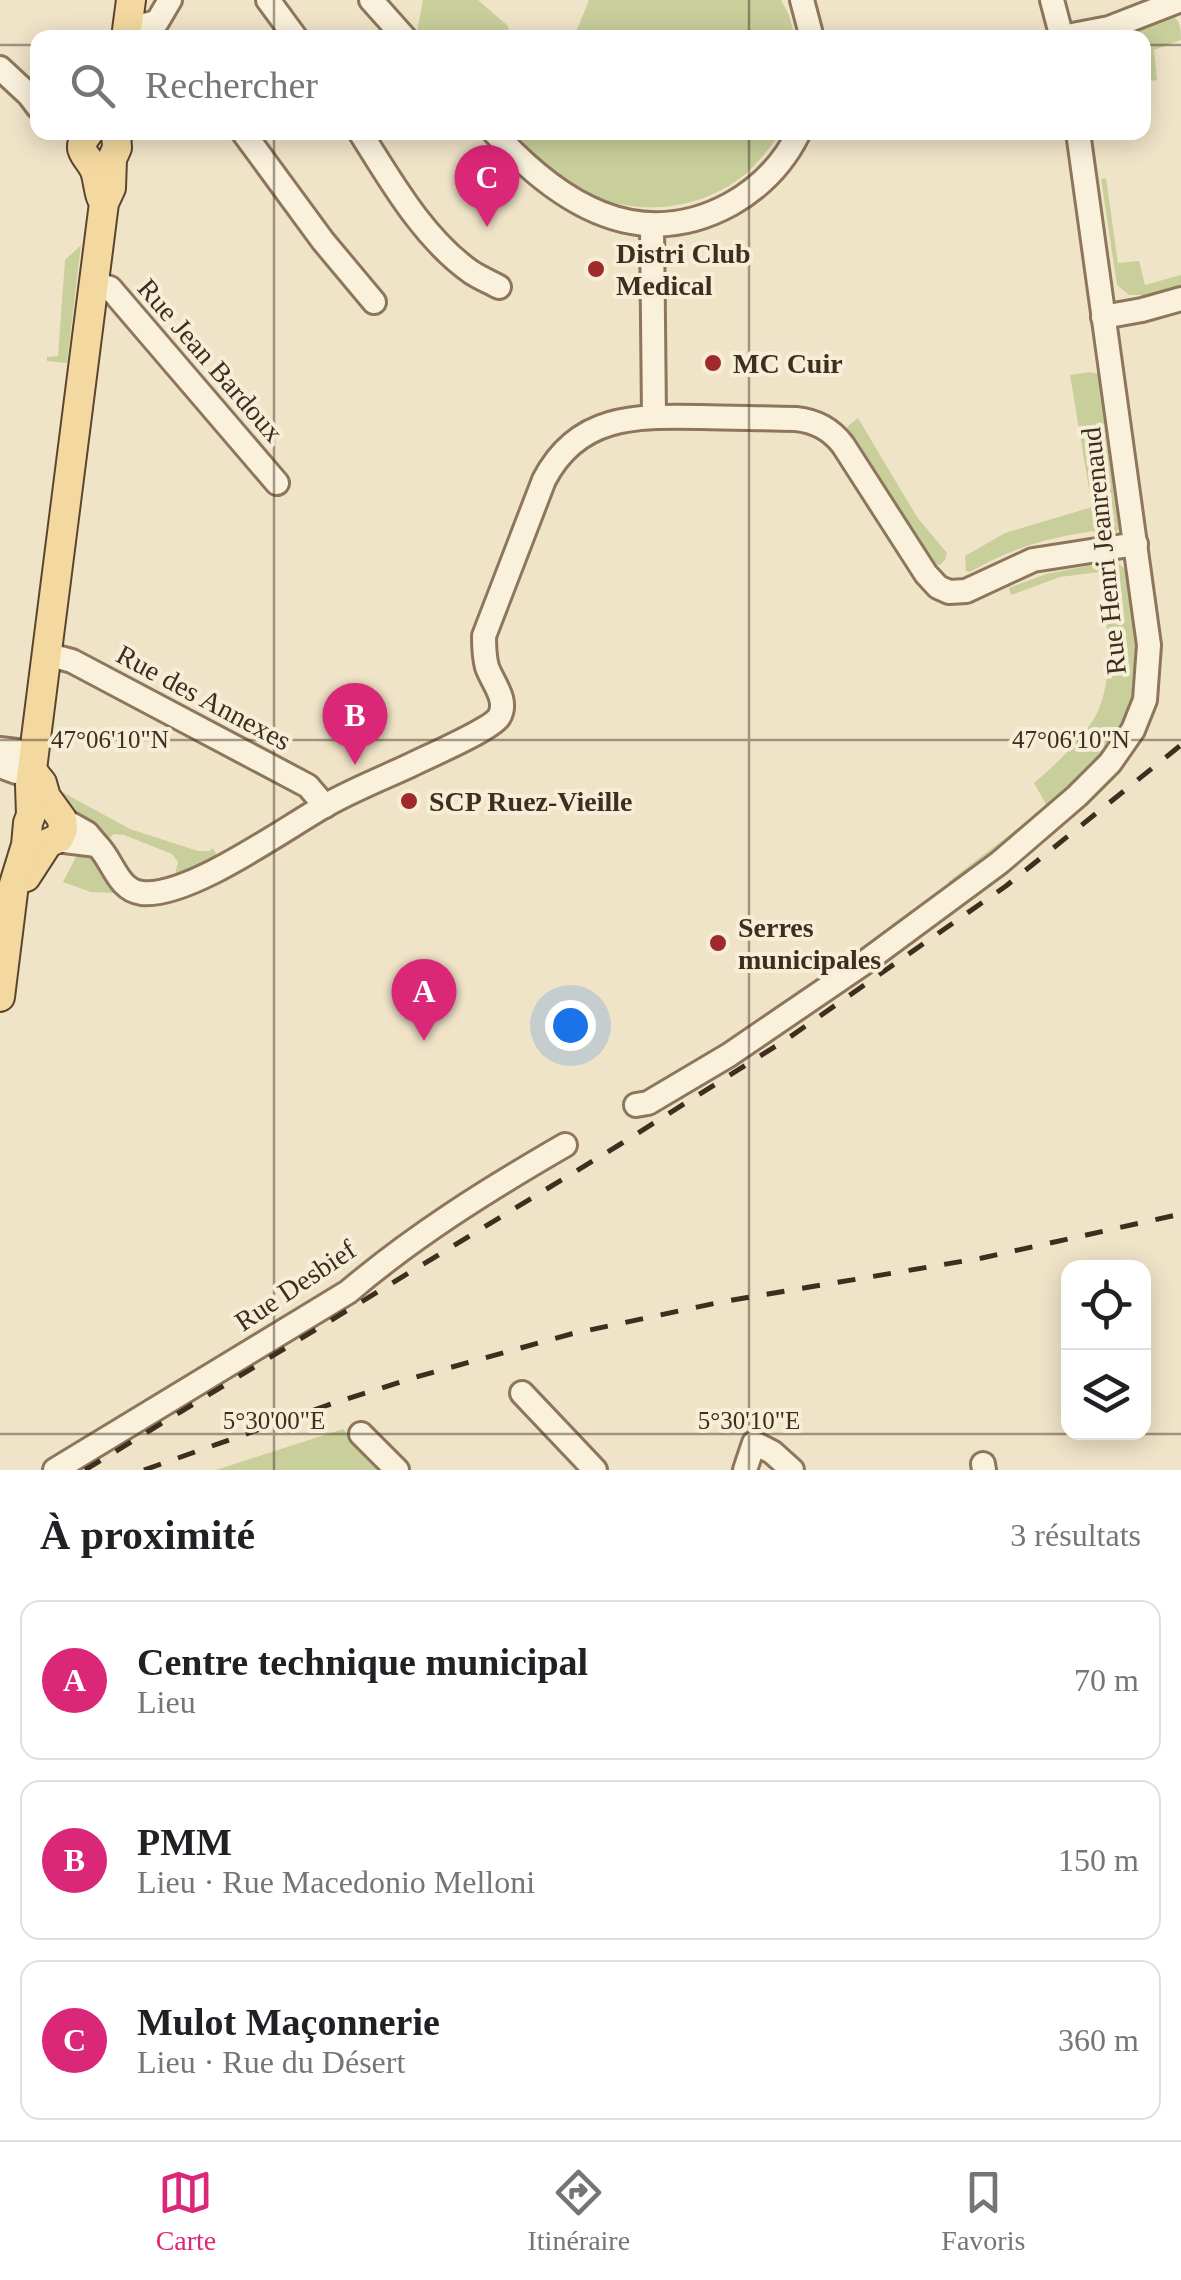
<!DOCTYPE html>
<html lang="fr">
<meta charset="utf-8">
<style>
body{margin:0;font-family:Georgia,serif;background:#f6f6f6;color:#202124}
.controls{position:absolute;right:30px;bottom:30px;display:grid;overflow:hidden;border-radius:20px;box-shadow:0 5px 25px #0003}
.controls button{width:90px;height:90px;display:grid;place-items:center;padding:0;border:0;border-bottom:2px solid #e0e0e0;background:#fff;color:#202124;font:50px sans-serif}
.you{position:absolute;left:570px;top:1025px;width:35px;height:35px;margin:-25px;border:8px solid #fff;border-radius:50%;background:#1a73e8;box-shadow:0 0 0 15px #1a73e833}
.badge{display:grid;place-items:center;width:65px;height:65px;border-radius:50%;background:#db2777;color:#fff;font-size:32px;font-weight:700}
.pin{position:absolute;translate:-50% -82px;filter:drop-shadow(0 2px 5px #0008)}
.pin::after{content:'';position:absolute;top:52px;width:35px;height:30px;background:inherit;clip-path:polygon(0 0,100% 0,50% 100%)}
.list{margin:0;padding:0;list-style:none}
h2{display:flex;justify-content:space-between;align-items:center;height:130px;margin:0;padding:0 40px;font-size:42px}
h2 small{font-size:32px;font-weight:400;color:#757577}
.list li{display:grid;grid-template-columns:65px 1fr auto;gap:30px;align-items:center;box-sizing:border-box;height:160px;margin:0 20px 20px;padding:0 20px;border:2px solid #e0e0e0;border-radius:20px}
.list b{display:block;font-size:38px;white-space:nowrap}
.list p{margin:0;font-size:32px;white-space:nowrap;color:#757577}
.list em{font-size:32px;font-style:normal;color:#757577}
.icon{flex:none;width:55px;height:55px;fill:none;stroke:currentColor;stroke-width:2;stroke-linecap:round;stroke-linejoin:round}
.map{position:relative;flex:none;width:1181px;height:1470px;overflow:hidden}
.search{position:absolute;background:#fff;box-shadow:0 5px 25px #0003;left:30px;right:30px;top:30px;height:110px;display:flex;align-items:center;gap:25px;box-sizing:border-box;padding:0 35px;border-radius:20px;color:#757577;font-size:38px}
.sheet{height:670px;background:#fff}
nav{display:flex;justify-content:space-around;align-items:center;box-sizing:border-box;height:140px;border-top:2px solid #e0e0e0;background:#fff;font-size:28px;color:#757577}
nav a{display:grid;justify-items:center;gap:5px}
nav .on{color:#db2777}
.map>svg:first-child{display:block}
.green{fill:#c9cf9b}
.lines{fill:none;stroke-linecap:round;stroke-linejoin:round}
.minor-casing{stroke:#8d765c;stroke-width:28}
.major-casing{stroke:#5b4430;stroke-width:32}
.minor{stroke:#faf1dc;stroke-width:22}
.major{stroke:#f3d9a0;stroke-width:28}
.rail{stroke:#3d2e20;stroke-width:5;stroke-dasharray:18 18;stroke-linecap:butt}
.ticks{fill:none;stroke:#3d2e20;stroke-width:2.5;stroke-opacity:0.45}
.poi-dot{fill:#9e2a2b;stroke:#f7eed8;stroke-width:4}
.labels{text-anchor:middle;stroke-width:8;stroke-linejoin:round;paint-order:stroke}
.poi-label{font-size:28px;font-weight:bold;fill:#3d2e20;stroke:#f7eed8;text-anchor:start}
.street-label{font-size:28px;fill:#3d2e20;stroke:#f7eed8}
.ticks-label{font-size:25px;text-anchor:middle;fill:#3d2e20;stroke:#f7eed8;stroke-width:8;stroke-linejoin:round;paint-order:stroke}
</style>
<div class="map">
<svg width="1181" height="1470" viewBox="0 0 1181 1470">
<rect width="100%" height="100%" fill="#f0e4c8"/>
<g class="green">
<path d="M423,0h55l30,26 2,11h-87l-6,-6z"/>
<path d="M589,0h192l8,15 6,22h-221z"/>
<path d="M1169,15c12,3 12,15 12,25l-27,10 3,30 -13,2v-44l-26,-1 -1,-3z"/>
<path d="M515,133h265c-11,16 -25,35 -41,46 -51,37 -122,38 -174,2 -18,-13 -34,-32 -50,-48z"/>
<path d="M1106,178l12,85 21,-2 6,24 36,-10v15l-38,12 -2,-7h-12l-12,-10 -16,-106z"/>
<path d="M81,245l-14,118 -20,-2v-4l11,-1 7,-96z"/>
<path d="M1090,372l9,2 3,4 21,143c-5,14 -13,16 -26,20l-3,-10c-48,7 -82,17 -124,41l-4,-1 -1,-15 40,-23 87,-26 -22,-132z"/>
<path d="M858,418l59,99 30,36 -2,7 -5,5 -8,-1 -85,-137z"/>
<path d="M1098,556l20,7 10,8 12,75 -4,57 -23,43 -49,56 -112,84 -4,-4 99,-76 -13,-23c19,-16 52,-47 63,-70 20,-42 8,-96 3,-141l-40,5 -49,18 -2,-7 37,-14 51,-10z"/>
<path d="M53,787l77,42 68,22h11l4,-3 6,12 -42,20 -2,-5 3,-13 -6,-8 -48,-19 -10,-1 -6,5 -27,-16z"/>
<path d="M78,853c19,2 18,13 26,27 3,5 7,9 10,13l-23,-1 -28,-10z"/>
<path d="M343,1429l39,41h-166z"/>
</g>
<g class="lines">
<defs>
<g id="minor">
<path d="M268,0l28,38"/>
<path d="M371,0l34,38"/>
<path d="M802,0l10,38"/>
<path d="M1052,0l10,38"/>
<path d="M128,23l17,2 12,-3 13,-22"/>
<path d="M1062,37l47,-9 72,-28"/>
<path d="M0,68l29,27 9,12"/>
<path d="M243,132l80,109 51,61"/>
<path d="M360,132c31,49 63,106 111,140 9,6 19,10 28,15"/>
<path d="M494,132c63,70 144,123 237,72 30,-17 53,-41 68,-72"/>
<path d="M652,226l2,190"/>
<path d="M95,284l15,4 167,195"/>
<path d="M1103,317l39,-7 39,-11"/>
<path d="M46,654l26,7 236,125 17,20"/>
<path d="M0,749l34,4"/>
<path d="M0,766l16,6h17"/>
<path d="M56,840l41,5 -10,-12 -25,-14"/>
<path d="M97,845c16,15 20,45 45,48 47,5 143,-65 186,-89 27,-15 55,-26 83,-39 18,-9 79,-35 88,-48 10,-17 -7,-35 -12,-50 -3,-11 -3,-20 -3,-31l60,-156c34,-66 93,-64 157,-63 32,1 64,1 95,2 20,2 35,10 47,26l83,129 12,13 11,5 17,-1 67,-31 103,-16"/>
<path d="M636,1105l12,-2 81,-48 132,-90 138,-102 78,-67 33,-33 23,-33 12,-30 4,-55 -71,-513"/>
<path d="M522,1393l73,77"/>
<path d="M361,1434l36,36"/>
<path d="M983,1464l1,6"/>
<path d="M55,1470l293,-178c67,-57 141,-103 217,-147"/>
<path d="M745,1470l9,-27 18,9 20,18"/>
</g>
<g id="major">
<path d="M126,38l5,-38"/>
<path d="M89,132c-16,20 -1,22 6,39 3,9 3,17 6,26"/>
<path d="M26,877l22,-34 11,-5 4,-9 -1,-10 -16,-22 -4,-14 -8,-10"/>
<path d="M0,997l14,-113 12,-39 2,-22 3,-8 -1,-30 74,-582 7,-15 1,-29 5,-11 -1,-16"/>
</g>
</defs>
<use href="#minor" class="minor-casing"/>
<use href="#major" class="major-casing"/>
<use href="#minor" class="minor"/>
<use href="#major" class="major"/>
<g class="rail">
<path d="M85,1470l534,-325 168,-106 219,-153 175,-141"/>
<path d="M144,1470l184,-65 88,-28 155,-43 150,-32 261,-44 199,-44"/>
</g>
</g>
<path class="ticks" d="M274,0v38M749,0v38M0,45h38M1144,45h37M274,132v1338M749,132v1338M0,740h1181M0,1434h1181"/>
<g class="poi-dot">
<circle cx="596" cy="269" r="10"/>
<circle cx="713" cy="363" r="10"/>
<circle cx="409" cy="801" r="10"/>
<circle cx="718" cy="943" r="10"/>
</g>
<g class="labels">
<g class="poi-label">
<text x="616" y="263">Distri Club<tspan x="616" dy="32">Medical</tspan></text>
<text x="733" y="373">MC Cuir</text>
<text x="429" y="811">SCP Ruez-Vieille</text>
<text x="738" y="937">Serres<tspan x="738" dy="32">municipales</tspan></text>
</g>
<g class="street-label">
<text transform="translate(211 360) rotate(49)" y="10">Rue Jean Bardoux</text>
<text transform="translate(1103 551) rotate(-96)" y="10">Rue Henri Jeanrenaud</text>
<text transform="translate(204 697) rotate(28)" y="10">Rue des Annexes</text>
<text transform="translate(295 1285) rotate(-34)" y="10">Rue Desbief</text>
</g>
</g>
<g class="ticks-label">
<text x="110" y="748">47°06'10"N</text>
<text x="1071" y="748">47°06'10"N</text>
<text x="274" y="1429">5°30'00"E</text>
<text x="749" y="1429">5°30'10"E</text>
</g>
</svg>
<div class="controls">
<button><svg class="icon" aria-label="locate" viewBox="0 0 24 24"><circle cx="12" cy="12" r="6"/><path d="M12 2v4M12 18v4M2 12h4M18 12h4"/></svg></button>
<button><svg class="icon" aria-label="layers" viewBox="0 0 24 24"><path d="M12 4l9 5-9 5-9-5zM3 14l9 5 9-5"/></svg></button>
</div>
<div class="you"></div>
<div class="pin badge" style="left:424px;top:1041px">A</div>
<div class="pin badge" style="left:355px;top:765px">B</div>
<div class="pin badge" style="left:487px;top:227px">C</div>
<div class="search"><svg class="icon" aria-label="search" viewBox="0 0 24 24"><circle cx="10" cy="10" r="6"/><path d="M15 15l6 6"/></svg>Rechercher</div>
</div>
<section class="sheet">
<h2>À proximité<small>3 résultats</small></h2>
<ul class="list">
<li><span class="badge">A</span><div><b>Centre technique municipal</b><p>Lieu</p></div><em>70 m</em></li>
<li><span class="badge">B</span><div><b>PMM</b><p>Lieu · Rue Macedonio Melloni</p></div><em>150 m</em></li>
<li><span class="badge">C</span><div><b>Mulot Maçonnerie</b><p>Lieu · Rue du Désert</p></div><em>360 m</em></li>
</ul>
</section>
<nav>
<a class="on"><svg class="icon" aria-label="map" viewBox="0 0 24 24"><path d="M3 6l6-2 6 2 6-2v14l-6 2-6-2-6 2zM9 4v14M15 6v14"/></svg>Carte</a>
<a><svg class="icon" aria-label="directions" viewBox="0 0 24 24"><path d="M12 3l9 9-9 9-9-9zM9 14v-3h6M13 9l2 2-2 2"/></svg>Itinéraire</a>
<a><svg class="icon" aria-label="saved" viewBox="0 0 24 24"><path d="M7 4h10v16l-5-4-5 4z"/></svg>Favoris</a>
</nav>
